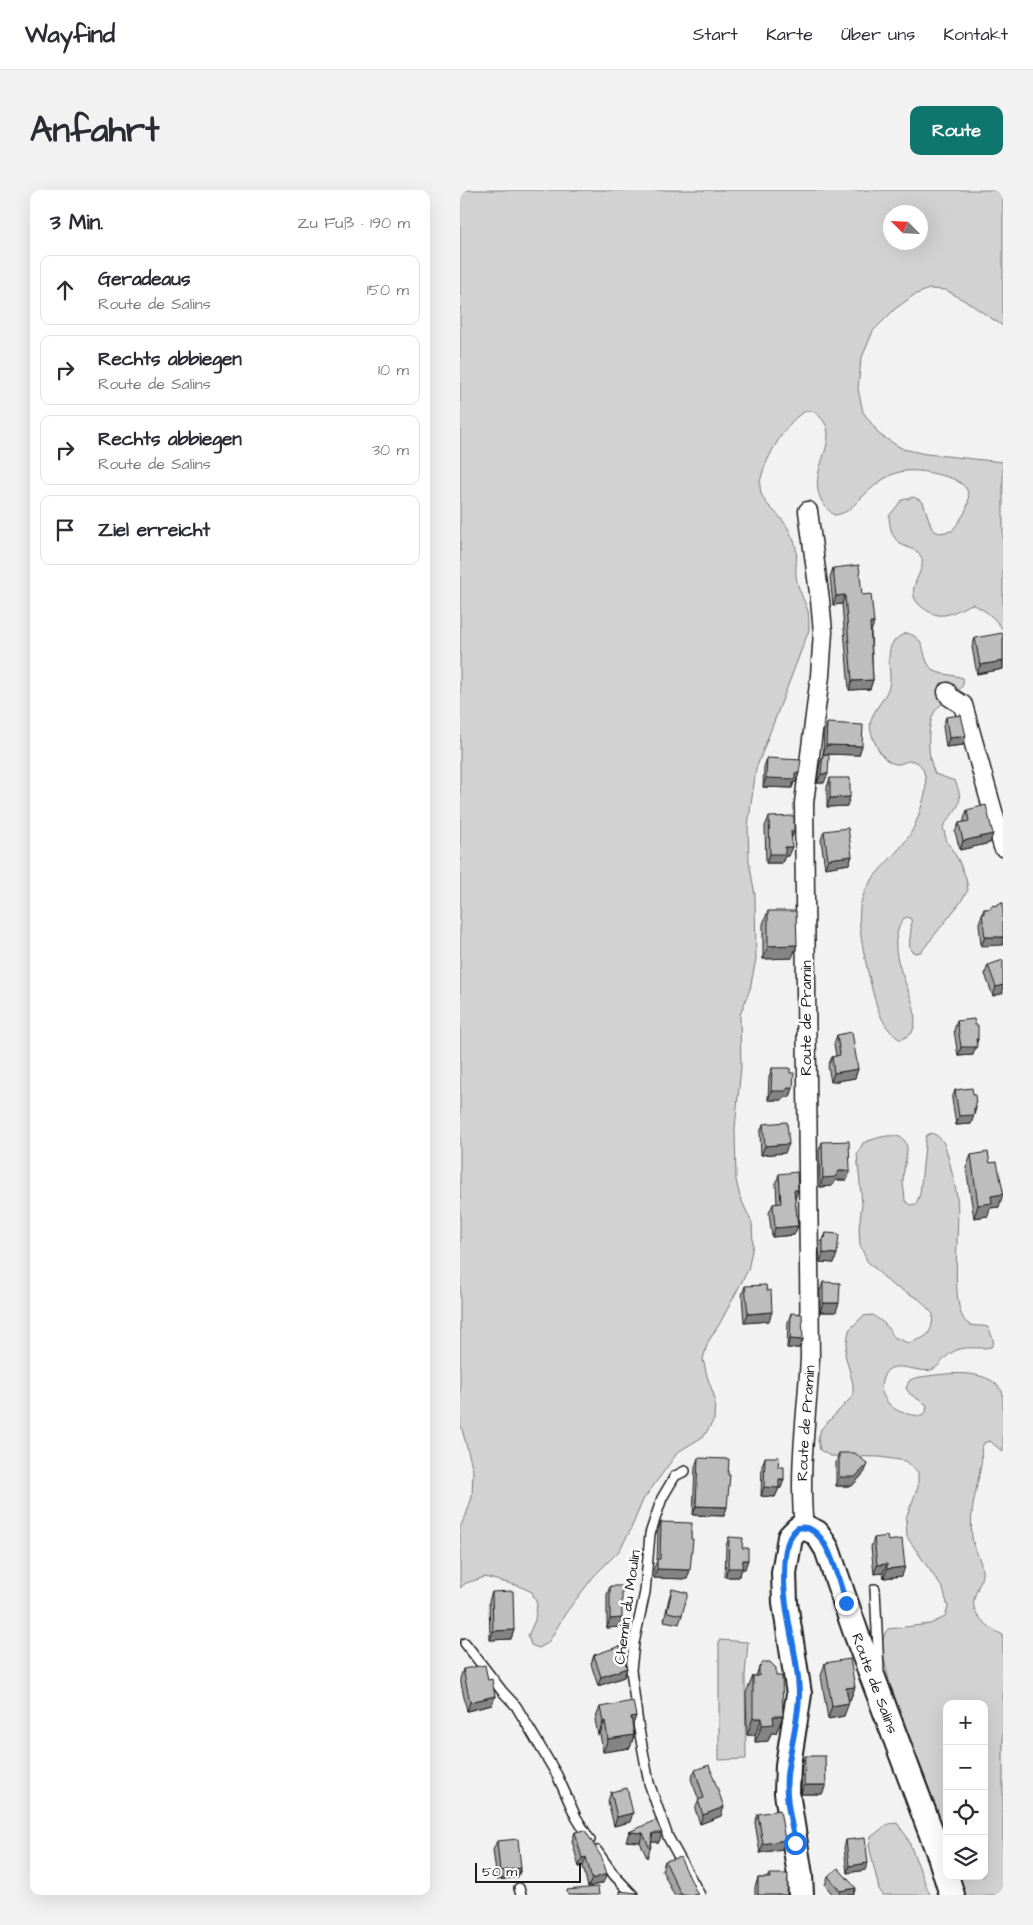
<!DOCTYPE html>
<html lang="de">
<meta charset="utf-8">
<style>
body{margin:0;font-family:"Architects Daughter",sans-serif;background:#f2f2f3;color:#2b2b33}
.controls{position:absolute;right:15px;bottom:15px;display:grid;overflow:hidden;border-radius:10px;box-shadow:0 5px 20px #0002}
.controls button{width:45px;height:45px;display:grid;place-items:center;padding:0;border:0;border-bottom:1px solid #e1e1e2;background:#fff;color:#2b2b33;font:25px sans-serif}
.compass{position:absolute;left:423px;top:15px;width:45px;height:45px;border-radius:50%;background:#fff;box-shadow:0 5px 20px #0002;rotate:294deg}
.scale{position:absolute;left:15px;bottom:12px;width:106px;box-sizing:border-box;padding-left:5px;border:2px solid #1c1c1c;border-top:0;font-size:14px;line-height:18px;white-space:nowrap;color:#1c1c1c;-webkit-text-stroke:4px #fff;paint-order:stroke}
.stop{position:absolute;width:15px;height:15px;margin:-11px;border:4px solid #1a73e8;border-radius:50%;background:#fff}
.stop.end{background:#1a73e8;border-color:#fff;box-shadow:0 1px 5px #0008}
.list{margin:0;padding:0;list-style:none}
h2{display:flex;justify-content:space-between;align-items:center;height:65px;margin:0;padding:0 20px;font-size:21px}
h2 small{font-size:16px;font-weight:400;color:#7c7c81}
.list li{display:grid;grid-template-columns:32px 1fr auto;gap:15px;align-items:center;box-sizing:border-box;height:70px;margin:0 10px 10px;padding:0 10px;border:1px solid #e1e1e2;border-radius:10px}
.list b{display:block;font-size:19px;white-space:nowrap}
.list p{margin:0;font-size:16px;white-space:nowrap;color:#7c7c81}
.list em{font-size:16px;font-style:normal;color:#7c7c81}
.icon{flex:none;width:28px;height:28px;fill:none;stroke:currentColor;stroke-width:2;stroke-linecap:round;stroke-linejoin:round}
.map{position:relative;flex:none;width:543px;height:1705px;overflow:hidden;border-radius:10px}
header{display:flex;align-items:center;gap:30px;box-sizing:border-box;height:70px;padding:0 25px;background:#fff;border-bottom:1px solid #e1e1e2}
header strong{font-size:24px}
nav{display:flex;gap:28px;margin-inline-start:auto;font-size:18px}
.intro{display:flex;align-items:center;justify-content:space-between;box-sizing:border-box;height:120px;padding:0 30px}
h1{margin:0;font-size:35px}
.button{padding:12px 22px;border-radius:10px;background:#0f766e;color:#fff;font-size:18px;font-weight:700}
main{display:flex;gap:30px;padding:0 30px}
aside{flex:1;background:#fff;border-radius:10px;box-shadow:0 5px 20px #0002}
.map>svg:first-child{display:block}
.green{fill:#d2d2d2;stroke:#777;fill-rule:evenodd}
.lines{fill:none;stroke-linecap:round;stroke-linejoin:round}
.lane-casing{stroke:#1c1c1c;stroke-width:12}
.street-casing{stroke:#1c1c1c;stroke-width:21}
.secondary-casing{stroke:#1c1c1c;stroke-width:28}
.lane{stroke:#fff;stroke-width:9}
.street{stroke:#fff;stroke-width:18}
.secondary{stroke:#fff;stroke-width:24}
.wall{fill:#a3a3a3;stroke:#1c1c1c}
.shaded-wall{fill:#848484;stroke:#1c1c1c}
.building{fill:#bdbdbd;stroke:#1c1c1c}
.route{stroke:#1a73e8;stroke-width:6}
.labels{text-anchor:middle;stroke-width:5;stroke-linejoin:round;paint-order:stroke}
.street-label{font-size:15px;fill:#1c1c1c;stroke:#fff}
</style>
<header>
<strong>Wayfind</strong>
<nav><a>Start</a><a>Karte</a><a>Über uns</a><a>Kontakt</a></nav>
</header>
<div class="intro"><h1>Anfahrt</h1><a class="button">Route</a></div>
<main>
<aside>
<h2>3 Min.<small>Zu Fuß · 190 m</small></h2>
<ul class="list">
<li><svg class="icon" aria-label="ahead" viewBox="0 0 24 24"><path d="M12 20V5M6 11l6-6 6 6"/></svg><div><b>Geradeaus</b><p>Route de Salins</p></div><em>150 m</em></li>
<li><svg class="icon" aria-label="right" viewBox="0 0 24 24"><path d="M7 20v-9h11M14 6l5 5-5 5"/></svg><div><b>Rechts abbiegen</b><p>Route de Salins</p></div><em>10 m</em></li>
<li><svg class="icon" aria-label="right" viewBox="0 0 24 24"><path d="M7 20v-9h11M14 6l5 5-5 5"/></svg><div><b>Rechts abbiegen</b><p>Route de Salins</p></div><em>30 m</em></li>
<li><svg class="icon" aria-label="arrive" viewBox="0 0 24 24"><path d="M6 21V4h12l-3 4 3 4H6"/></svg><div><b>Ziel erreicht</b></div></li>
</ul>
</aside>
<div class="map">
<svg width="543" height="1705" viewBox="0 0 543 1705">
<rect width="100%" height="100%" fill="#f2f2f2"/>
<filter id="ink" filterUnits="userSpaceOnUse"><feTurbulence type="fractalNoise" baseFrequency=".02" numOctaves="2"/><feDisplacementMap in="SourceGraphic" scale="10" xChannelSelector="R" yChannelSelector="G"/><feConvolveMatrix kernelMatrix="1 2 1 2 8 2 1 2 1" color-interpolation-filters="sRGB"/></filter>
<g filter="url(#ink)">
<g class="green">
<path d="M0,0h543v136l-33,-22 -24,-14 -17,-1 -15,6 -19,14 -22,22 -12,29 -3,29 5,23 17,23 23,14 23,5 77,8v168c-8,-12 -17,-20 -31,-26 -20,8 -30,19 -50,3 -23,-17 9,-38 -2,-52 -3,-5 -9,-6 -13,-8 -15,-6 -17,-17 -18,-31l13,-16 12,-3 9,5 9,27 7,4 13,-2c8,-11 19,-23 16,-38 -2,-9 -15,-15 -24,-17 -42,-11 -54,-6 -85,24 -8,8 -13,14 -25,15 -42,-34 12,-71 -13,-97 -3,-3 -5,-6 -9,-7 -19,-6 -54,59 -52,76 1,17 15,22 23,34 5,5 8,14 11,20 5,11 1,23 2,34 1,13 8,24 12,36 1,6 1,13 1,19l-53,139 -8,57 1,35 6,34 1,64 -6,30 -10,26 1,52 -6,61 1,52 4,17 12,26 1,22 -5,25 -28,53 -12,19 -5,17 4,17 8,23 -1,21 -10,16 -26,16 -35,48 -13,31 -11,20 -25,25 -29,38 -17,29 -9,5 -8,-3 -3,-9 7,-16 2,-16 -5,-12 -13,-6 -34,-9 -19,6 -6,5v-61l6,-12 6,-18 1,-27 -13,-48zM430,22h30v30h-30z"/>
<path d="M447,443c23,7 12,25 26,37 3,4 23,5 30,8 5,14 -25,23 -30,37 -7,17 -5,44 2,59l20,7c11,24 1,26 -12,46l4,15 11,17 8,19 2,12 -8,13 -39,49 -6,1 -4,-2c-4,-10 2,-21 0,-32l-4,-2 -4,2c-25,41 24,80 9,114l-11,7c-18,-10 -24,-32 -29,-51 -5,-23 -18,-68 -10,-90 8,-25 30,-39 45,-60 9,-13 14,-30 18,-45 2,-11 1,-35 -16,-33 -7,1 -9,5 -17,2 -11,-4 -18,-21 -21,-31 -5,-20 18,-32 19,-52 0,-20 -7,-39 17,-47z"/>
<path d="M471,943c15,5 15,17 19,31 2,11 6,22 7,34 4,25 -9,110 10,125 6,5 16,1 22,5l5,15 -3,4c-13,3 -27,-3 -40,6 -8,5 -11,14 -20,17 -15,4 -41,-14 -48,8 -3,8 -2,15 3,22 7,12 22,15 36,16l4,-4 1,-7 -17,-11 -4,-6c1,-2 2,-5 3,-7 5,-4 13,-4 19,-5 21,-3 65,-8 75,18 0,6 0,48 0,58l-13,-11 -6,2c-5,9 -1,12 -3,22 -4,24 -12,46 -9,72 1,11 9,21 10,33 2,13 -13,27 -7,40 4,11 18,20 28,25v260h-42l-6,-19h29v-172h-37v144l-14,-49 -43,-114 -9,-40 4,-12 3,-4 42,-5 15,-7 3,-10 -5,-18 -36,-52 -1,-19 12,-31v-15l-12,-11 -26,-4 -50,-1 -10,-6 -2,-10 3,-11 32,-33v-12l-8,-30 4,-24 14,-14 10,-1 12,9 9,13 14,6c20,-6 24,-8 25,-29l-14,-15 -27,-14 -25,-24 -7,-16 -1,-16 3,-26 -5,-49 6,-11c13,-5 45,-17 44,8 -1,10 -4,20 -4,30 0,7 2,13 2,20l5,4 6,-1 4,-10 6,-58z"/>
<path d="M259,1450l29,2 -3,34 1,83 -27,1z"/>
<path d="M437,1633l10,14 23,58h-47l-4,-6 -10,-43 2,-9 17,-13z"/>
</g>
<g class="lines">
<defs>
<g id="lane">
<path d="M225,1281l-10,5 -13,22 -12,36 -5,58 -11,51 -3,27 7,54 11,59 19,54 32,58"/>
<path d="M415,1399l4,81"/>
<path d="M5,1453l37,48 14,15 41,69 19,42 14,23"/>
<path d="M137,1661l17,24 19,20"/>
<path d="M59,1698l2,7"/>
</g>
<g id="street">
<path d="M487,502l3,5 13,8 40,142"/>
<path id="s1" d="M344,1337c-6,-54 3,-114 6,-169l-6,-555 16,-127 3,-44 -3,-32 -12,-89"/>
</g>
<g id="secondary">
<path id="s2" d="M341,1705l-1,-20 -13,-82 1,-28 11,-71 -14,-91 -1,-30 6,-36 8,-8 6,-2 13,6 10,16 29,84 84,223 12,39"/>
</g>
</defs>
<use href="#lane" class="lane-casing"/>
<use href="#street" class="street-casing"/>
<use href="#secondary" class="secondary-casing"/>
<use href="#lane" class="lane"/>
<use href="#street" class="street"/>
<use href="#secondary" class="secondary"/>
</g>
<g class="wall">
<path d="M373,378l29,27 9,37 2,48 -3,9 -21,1 -7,-86 -9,1 -3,-28z"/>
<path d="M543,447v32l-26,5 -5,-27 3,-9z"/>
<path d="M486,527l17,28 -17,2 -3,-21z"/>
<path d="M367,533l32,32 -36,-1 1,-22z"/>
<path d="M363,564l1,29h-7l3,-20z"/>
<path d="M307,568l32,15 -3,9h-2l-2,6 -29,-1 1,-20z"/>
<path d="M370,588l17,28 -20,1v-20z"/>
<path d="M507,620l23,33 -30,7 -5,-18 4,-9 5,-1v-3z"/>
<path d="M309,627l22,22 -3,17h-3l-3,7h-16l-1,-37z"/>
<path d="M364,641l28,25 -3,8 -24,4 -4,-28z"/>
<path d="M543,713l-22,43 -2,-23 5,-14h6l1,-3 7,-1v-1z"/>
<path d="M308,721l24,47 -29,1v-35z"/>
<path d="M528,775l15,28 -10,3 -8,-22z"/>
<path d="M497,831l21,18 -5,16 -15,1 -4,-26z"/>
<path d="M377,845l21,34 -3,9 -24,4 -3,-16 4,-9 4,-1 -2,-12z"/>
<path d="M312,878l18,5 3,15 -3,9h-6l-2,3h-14l1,-23z"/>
<path d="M495,900l18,4 3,14 -5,16 -15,1 -4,-26z"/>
<path d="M303,934l22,29 -24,2 -1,-22z"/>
<path d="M362,952l25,38h-11l-4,6 -12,1 -1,-36z"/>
<path d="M511,965l19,8 9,44 -9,1 -2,8 -14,2 -8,-50z"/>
<path d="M319,984l16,25 3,27 -4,9 -22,2 -3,-24 4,-9h4l-1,-21z"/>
<path d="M366,1043l8,30 -14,-1 -1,-15 4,-9h1z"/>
<path d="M363,1092l13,30h-16v-21z"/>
<path d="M285,1096l24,35 -25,2 -2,-28z"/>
<path d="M331,1123l12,27 -4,8h-12l1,-26z"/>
<path d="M379,1263l29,11 -4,9 -12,13h-16v-24z"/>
<path d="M305,1267l13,10 6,12 -3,9h-2l-4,9 -14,-1 1,-30z"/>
<path d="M238,1268l29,49 -3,9 -31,-1 2,-48z"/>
<path d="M201,1332l29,48 -3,9 -33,-1v-10l3,-7 1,-31z"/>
<path d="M269,1347l13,11 3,21h-3l-3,8h-14l1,-31z"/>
<path d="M414,1348l14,3 14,35 -18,2 -1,-5 -9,1 -3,-27z"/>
<path d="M150,1396l9,41 -12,1v-33z"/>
<path d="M212,1399l10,26 -3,9 -15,-3 5,-23z"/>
<path d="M32,1402l22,38 -3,9 -21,1 -1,-39z"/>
<path d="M134,1465l33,13 -3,9 -26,9 -7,-22z"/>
<path d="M365,1473l30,24 -5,13h-2l-4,16 -16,3 -7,-43z"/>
<path d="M299,1477l17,9 7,40 -7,17h-5l-3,8 -13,1v-7h-8l-1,-42 7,-17h3z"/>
<path d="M3,1479l25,11 7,16 -3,9 -25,6 -7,-32z"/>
<path d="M140,1517l36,9 -3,8 1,11 -4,13 -27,4 -3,-18 -2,1 -3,-15z"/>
<path d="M345,1566l21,29 -4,9h-21l1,-30z"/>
<path d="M235,1580l26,46 -21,8 -5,-15 4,-9 -8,-21z"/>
<path d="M151,1602l19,30 -16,4 -6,-25z"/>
<path d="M298,1624l24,35 -22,4 -5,-30z"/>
<path d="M196,1630l3,22h-7l-2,7 -3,9 -7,-16 -14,-1z"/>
<path d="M115,1642l28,51 -15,4 -5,-21 -4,1 -7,-26z"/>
<path d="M386,1650l19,30 -18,3 -3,-25z"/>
<path d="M37,1651l24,27 -3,9 -21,3 -4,-30z"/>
<path d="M205,1671l33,34h-24l-12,-25z"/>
<path d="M309,1684l18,21h-32v-8l3,-9h9z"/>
<path d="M368,1686l28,12 -3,7h-20l-8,-10z"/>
</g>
<g class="shaded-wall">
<path d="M385,405l-3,9 -9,1 3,-9z"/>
<path d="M410,433h4l-3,9h-4z"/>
<path d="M543,471v8l-26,5 3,-9z"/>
<path d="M413,490l-3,9 -21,1 3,-9z"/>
<path d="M506,546l-3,9 -17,2 3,-9z"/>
<path d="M366,555l36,1 -3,9 -36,-1z"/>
<path d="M335,583h4l-3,9h-2l-2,6 -29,-1 3,-9z"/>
<path d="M361,584h7l-4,9h-7z"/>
<path d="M390,607l-3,9 -20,1 3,-9z"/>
<path d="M331,641h3l-3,9z"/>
<path d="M533,644l-3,9 -30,7 3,-9z"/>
<path d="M325,657h7l-4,9h-3l-3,7h-16l4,-9z"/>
<path d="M392,666l-3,8 -24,4 3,-9z"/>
<path d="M525,747h18v8l-22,1z"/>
<path d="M337,755l-5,13 -29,1 5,-13z"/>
<path d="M543,795v8l-10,3 3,-9z"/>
<path d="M516,849h2l-5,16 -15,1 3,-9z"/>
<path d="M398,879l-3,9 -24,4 3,-9z"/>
<path d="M328,898h5l-3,9h-6l-2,3h-14l3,-9z"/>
<path d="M514,918h2l-5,16 -15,1 3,-9z"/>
<path d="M329,954l-4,9 -24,2 4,-9z"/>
<path d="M379,981h11l-3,9h-11l-4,6 -12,1 3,-9z"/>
<path d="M334,1000h4l-3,9z"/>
<path d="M543,1004l-4,13 -9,1 -2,8 -14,2 4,-13 13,-9z"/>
<path d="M338,1036l-4,9 -22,2 3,-9z"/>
<path d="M363,1063l14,1 -3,9 -14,-1z"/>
<path d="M363,1113h16l-3,9h-16z"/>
<path d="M312,1122l-3,9 -25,2 4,-9z"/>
<path d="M330,1149l13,1 -4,8h-12z"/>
<path d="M408,1274l-4,9 -12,13h-16l3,-9z"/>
<path d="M319,1289h5l-3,9h-2l-4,9 -14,-1 3,-9z"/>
<path d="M236,1316l31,1 -3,9 -31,-1z"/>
<path d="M283,1370h5l-3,9h-3l-3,8h-14l3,-9z"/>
<path d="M427,1374l-4,9 -9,1 3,-9z"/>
<path d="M445,1377l-3,9 -18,2 3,-9z"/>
<path d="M197,1379l33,1 -3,9 -33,-1z"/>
<path d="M162,1428l-3,9 -12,1 3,-9z"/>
<path d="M54,1440l-3,9 -21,1 3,-9z"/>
<path d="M167,1478l-3,9 -26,9 3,-9z"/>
<path d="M395,1497l-5,13 -8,1 4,-13z"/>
<path d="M35,1506l-3,9 -25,6 3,-9z"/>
<path d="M389,1513l-5,13 -16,3 4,-13z"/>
<path d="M176,1526l-5,13v-12z"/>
<path d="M313,1526h10l-7,17h-5l-3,8 -13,1 7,-17z"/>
<path d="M293,1528h9l-7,17h-8z"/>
<path d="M145,1531l-5,13 -2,1 5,-13z"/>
<path d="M174,1545l-4,13 -27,4 5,-13z"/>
<path d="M344,1595h22l-4,9h-21z"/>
<path d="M264,1617l-3,9 -21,8 3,-9z"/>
<path d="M173,1623l-3,9 -16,4 3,-9z"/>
<path d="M169,1642l14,1 -3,9 -14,-1z"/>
<path d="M193,1643h9l-3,9h-9z"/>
<path d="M325,1650l-3,9 -22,4 3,-9z"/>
<path d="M126,1667l-3,9 -4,1 3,-9z"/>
<path d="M408,1673l-3,7 -18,3 2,-7z"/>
<path d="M61,1678l-3,9 -21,3 3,-9z"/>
<path d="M147,1684l-4,9 -15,4 4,-8z"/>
<path d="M396,1698l-3,7h-14l1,-4z"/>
</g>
<g class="building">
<path d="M399,375l3,30 9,-1 3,29h-4l3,57 -21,1 -7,-86 -9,1 -3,-28z"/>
<path d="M542,443l1,4v24l-23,4 -5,-27z"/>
<path d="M501,525l5,21 -17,2 -3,-21z"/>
<path d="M367,533l36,2 -1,21 -36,-1z"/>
<path d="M363,564l6,1 -1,19h-7z"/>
<path d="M307,568l34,2 -2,13h-4v6l-29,-1z"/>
<path d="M370,588h20v19l-20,1z"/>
<path d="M526,615l7,29 -30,7 -4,-18 10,-2 -2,-11z"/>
<path d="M334,626v15h-3l1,16h-7v7h-15l-1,-37z"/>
<path d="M388,638l4,28 -24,3 -4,-28z"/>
<path d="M543,713v34h-18l-3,-23h2v-5h6l1,-3 7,-1v-1z"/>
<path d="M308,721h28l1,34 -29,1z"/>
<path d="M543,770v25l-7,2 -8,-22z"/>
<path d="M514,829l1,6h3v14h-2l1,8h-16l-4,-26z"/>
<path d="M392,842l6,37 -24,4 -2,-16 8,-2 -3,-20z"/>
<path d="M312,878h18v5h4l-1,15h-5l-3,3h-14z"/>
<path d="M512,898l1,6h2l1,14h-2v7l-15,1 -4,-26z"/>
<path d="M327,932l2,22 -24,2 -2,-22z"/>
<path d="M389,951l1,30h-11l-4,6 -12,1 -1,-36z"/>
<path d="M528,962l2,11 7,-1 6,29v3l-12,2 1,7 -14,2 -7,-50z"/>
<path d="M337,982l1,18h-4l4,36 -23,2 -2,-24 8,-1 -2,-29z"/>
<path d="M366,1043l13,1 -2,20 -14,-1v-15h2z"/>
<path d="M363,1092l17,1 -1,20h-16z"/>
<path d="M306,1095l1,6 4,-1 1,22 -24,2 -3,-28z"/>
<path d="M331,1123l11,1 1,26 -13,-1z"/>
<path d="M379,1263h16l13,11 -13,13h-16z"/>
<path d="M305,1267h14l-1,10h6v12h-5v9l-15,-1z"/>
<path d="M238,1268l31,1 -1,16h2l-3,32 -31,-1z"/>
<path d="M201,1332l31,1 -1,16h2l-3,31 -33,-1v-10h3z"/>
<path d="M427,1346l1,5 14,-2 3,28 -18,2v-5l-10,1 -3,-27z"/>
<path d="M269,1347l14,1 -1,10h6v12h-5l-1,8h-14z"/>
<path d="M150,1396h12v32l-12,1z"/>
<path d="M212,1399l16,4 -6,22 -15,-3z"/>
<path d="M53,1401l1,39 -21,1 -1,-39z"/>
<path d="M160,1456l7,22 -26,9 -7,-22z"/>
<path d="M390,1469l5,28 -9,1 3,15 -17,3 -7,-43z"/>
<path d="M304,1472h6l6,6v8h6l1,40h-10l1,8 -12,1v-7h-9v-42h6v-9z"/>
<path d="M25,1475l3,15 4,-1 3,17 -25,6 -7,-33z"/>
<path d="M173,1511l3,15 -5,1 3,18 -26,4 -3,-18 -2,1 -3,-15z"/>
<path d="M345,1566h20l1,29h-22z"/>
<path d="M249,1575l15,42 -21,8 -5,-15 6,-2 -9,-28z"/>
<path d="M167,1598l6,25 -16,4 -6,-25z"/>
<path d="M320,1620l5,30 -22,4 -5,-30z"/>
<path d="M196,1630l6,13h-9l-3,16 -7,-16 -14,-1z"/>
<path d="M125,1640l17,28 5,16 -15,5 -6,-22 -4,1 -7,-26z"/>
<path d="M405,1648l3,25 -19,3 -3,-26z"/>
<path d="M58,1649l3,29 -21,3 -3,-30z"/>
<path d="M220,1667l18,38 -17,-1 -16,-33z"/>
<path d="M378,1678l18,20 -16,3 -12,-15z"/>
<path d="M309,1684h19l-1,21h-29v-17h12z"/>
<path d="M138,1697l1,8h-31l-1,-5z"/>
<path d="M160,1701l17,2v2h-17z"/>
</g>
</g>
<g class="lines" filter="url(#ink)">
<path class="route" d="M335,1653c-4,-22 -10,-45 -8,-68 3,-27 11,-53 12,-79 0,-39 -14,-76 -15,-114 0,-16 -1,-43 14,-54 30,-6 40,54 48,75"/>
</g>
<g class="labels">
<g class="street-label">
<text transform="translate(346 828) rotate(-90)" y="5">Route de Pramin</text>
<text dy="5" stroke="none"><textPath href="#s1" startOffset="104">Route de Pramin</textPath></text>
<text transform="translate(167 1417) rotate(-82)" y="5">Chemin du Moulin</text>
<text dy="5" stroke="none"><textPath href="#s2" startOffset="555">Route de Salins</textPath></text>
</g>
</g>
</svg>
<div class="controls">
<button>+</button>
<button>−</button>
<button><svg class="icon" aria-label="locate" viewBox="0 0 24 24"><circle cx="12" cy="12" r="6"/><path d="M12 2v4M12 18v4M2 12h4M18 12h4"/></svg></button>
<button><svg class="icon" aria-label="layers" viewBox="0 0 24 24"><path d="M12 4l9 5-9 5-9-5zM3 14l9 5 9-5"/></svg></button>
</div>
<svg class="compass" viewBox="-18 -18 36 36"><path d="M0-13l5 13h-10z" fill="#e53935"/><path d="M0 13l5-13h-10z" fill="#7c7c81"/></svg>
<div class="scale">50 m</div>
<div class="stop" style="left:335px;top:1653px"></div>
<div class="stop end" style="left:386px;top:1413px"></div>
</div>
</main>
